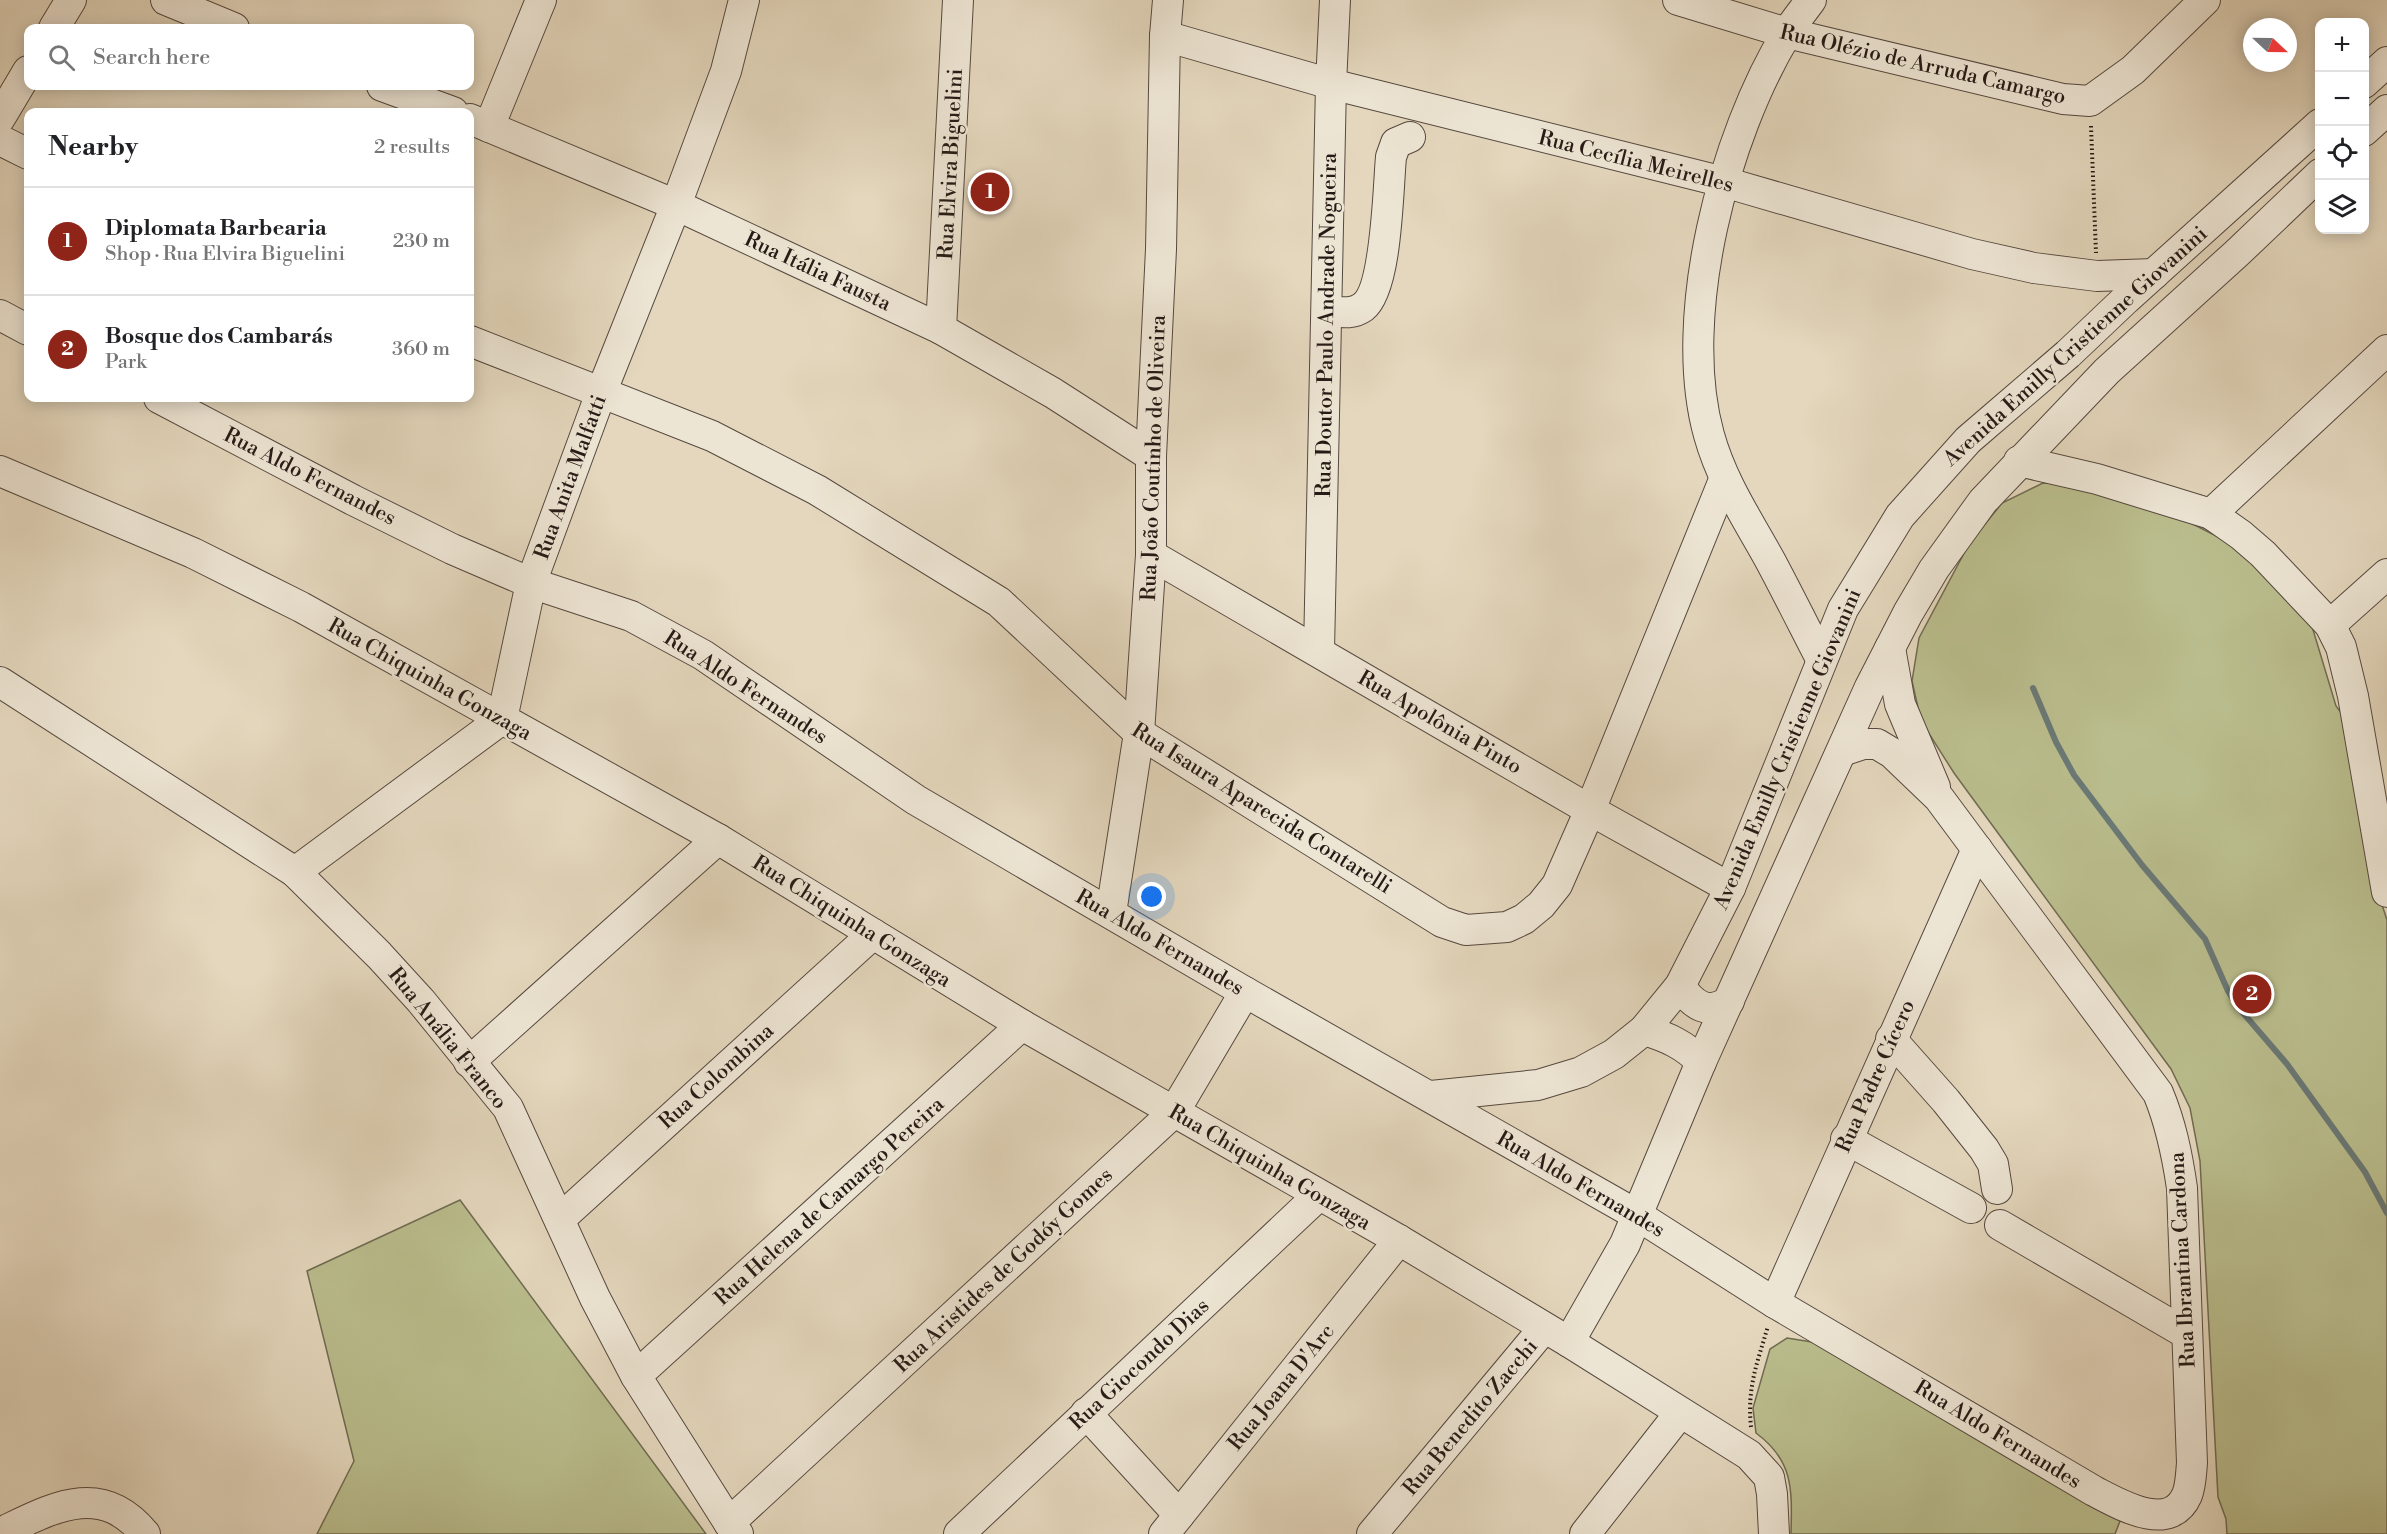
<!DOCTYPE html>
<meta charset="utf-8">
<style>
body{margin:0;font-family:"Libre Bodoni",serif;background:#f6f6f6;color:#202124}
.controls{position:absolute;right:18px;top:18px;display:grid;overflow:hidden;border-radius:12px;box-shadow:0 3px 15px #0003}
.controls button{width:54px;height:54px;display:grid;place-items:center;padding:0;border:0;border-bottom:2px solid #e0e0e0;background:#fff;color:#202124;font:30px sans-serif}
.compass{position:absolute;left:2243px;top:18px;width:54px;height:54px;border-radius:50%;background:#fff;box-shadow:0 3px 15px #0003;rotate:112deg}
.you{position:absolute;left:1152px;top:897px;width:21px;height:21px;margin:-15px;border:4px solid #fff;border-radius:50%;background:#1a73e8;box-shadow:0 0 0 9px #1a73e833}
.badge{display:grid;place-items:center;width:39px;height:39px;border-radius:50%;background:#8f2418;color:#fff;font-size:20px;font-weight:700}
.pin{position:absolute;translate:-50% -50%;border:3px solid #fff;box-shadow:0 2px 6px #0006}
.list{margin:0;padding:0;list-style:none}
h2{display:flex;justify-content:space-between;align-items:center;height:78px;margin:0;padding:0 24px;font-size:26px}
h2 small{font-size:20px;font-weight:400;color:#757577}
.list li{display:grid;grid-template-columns:39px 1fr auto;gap:18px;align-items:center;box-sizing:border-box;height:108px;padding:0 24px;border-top:2px solid #e0e0e0}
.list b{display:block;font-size:22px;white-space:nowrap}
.list p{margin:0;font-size:20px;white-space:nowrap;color:#757577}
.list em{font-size:20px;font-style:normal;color:#757577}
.icon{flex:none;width:33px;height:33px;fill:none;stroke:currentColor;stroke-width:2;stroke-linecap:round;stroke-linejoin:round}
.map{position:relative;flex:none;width:2387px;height:1534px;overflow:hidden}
.search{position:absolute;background:#fff;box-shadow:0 3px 15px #0003;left:24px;top:24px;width:450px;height:66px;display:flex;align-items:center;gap:15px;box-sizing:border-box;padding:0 21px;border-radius:12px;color:#757577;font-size:22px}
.panel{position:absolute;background:#fff;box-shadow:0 3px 15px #0003;left:24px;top:108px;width:450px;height:294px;border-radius:12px}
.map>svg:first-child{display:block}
.green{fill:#babd8d;stroke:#706c52;stroke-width:1.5}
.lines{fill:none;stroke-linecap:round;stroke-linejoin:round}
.stream{stroke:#6a7976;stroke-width:6}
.minor-casing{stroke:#564940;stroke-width:32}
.path{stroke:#261a16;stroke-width:4;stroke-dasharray:1.5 3;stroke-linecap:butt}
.minor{stroke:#ede5d4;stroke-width:30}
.labels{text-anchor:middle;stroke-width:5;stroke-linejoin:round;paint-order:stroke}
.street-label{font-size:21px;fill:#261a16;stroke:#ede5d4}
</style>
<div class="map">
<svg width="2387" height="1534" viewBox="0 0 2387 1534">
<rect width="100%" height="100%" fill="#e4d7bd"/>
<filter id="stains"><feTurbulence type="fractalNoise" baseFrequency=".00333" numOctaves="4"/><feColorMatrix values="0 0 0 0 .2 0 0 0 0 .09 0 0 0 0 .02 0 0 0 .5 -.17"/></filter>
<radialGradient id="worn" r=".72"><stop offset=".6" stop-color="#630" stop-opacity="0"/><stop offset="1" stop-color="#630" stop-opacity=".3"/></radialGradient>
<g class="green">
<path d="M2043,483l25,1 113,34 49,25 40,29 41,51 25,83 9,12 24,147 18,55v614h-160l-1,-15 -8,-22 -18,-336 -10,-53 -19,-39 -217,-296 -33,-52 -9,-40 7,-43 50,-94 33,-41z"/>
<path d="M460,1200l246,334h-389l37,-73 -47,-190z"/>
<path d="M1787,1338l25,4 297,171 11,8 -5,13h-324c1,-44 3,-73 -35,-101l-3,-25 17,-59z"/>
</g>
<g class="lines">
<path class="stream" d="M2033,688l23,54 18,33 68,90 63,74 23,52 10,16 49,57 78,108 22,41"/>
<defs>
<g id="minor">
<path d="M166,0l68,28"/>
<path d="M1678,0l109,33 276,66 27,2 43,-31 72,-70"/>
<path d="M1811,0c-8,11 -17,22 -24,33 -63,103 -111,284 -78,402 13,47 39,85 62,127 17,32 33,64 50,97"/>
<path d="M54,28l17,-28"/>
<path d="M1165,36l166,48 393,98 248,72 62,14 63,8 57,-2"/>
<path d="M2364,83l23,-21"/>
<path d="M382,86l71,26"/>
<path d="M0,118l28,-47"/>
<path d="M470,119l206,86 265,124 112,64 98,63"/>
<path d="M489,127l52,-127"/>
<path d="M2364,131l23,-21"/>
<path d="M0,140l28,14"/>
<path d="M1327,311c13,1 25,4 36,-4 24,-18 25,-119 28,-150l5,-14 14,-6"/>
<path d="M0,315l28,15"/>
<path d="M941,329l17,-329"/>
<path d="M470,341l242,95 105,54 182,112 140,131 303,189 24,8 41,-3 17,-8 17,-14 16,-20 33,-75 134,-330"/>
<path d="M159,398l194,102 99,49 79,34 100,33 72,39 213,145 329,192 392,223 138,88 319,188c27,14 76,43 93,4 4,-10 4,-22 5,-32l-10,-275c-5,-34 -11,-64 -24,-95l-219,-295 -47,-45 -15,-9h-14l-21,7"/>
<path d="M2019,461l78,18 114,35 30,21 22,19 67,71 11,22 12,49 34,196"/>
<path d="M0,471l193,82 108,54 417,232 304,186 377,215 170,102 180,113 20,22 3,17 2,40"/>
<path d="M2211,514l176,-164"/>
<path d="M1151,555l439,255 140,78"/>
<path d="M2330,625l57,-51"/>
<path d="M1890,648l10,56 35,83"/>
<path d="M1319,651l12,-567 4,-84"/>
<path d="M0,682l295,190 84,83 42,46 87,107 87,190 41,78 93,147 9,11"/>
<path d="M295,872l207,-153 29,-136 70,-190 75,-188 50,-134 18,-71"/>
<path d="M1111,913l28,-180 12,-178v-99l10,-207 4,-213 3,-36"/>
<path d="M1680,986c13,19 28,30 49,15"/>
<path d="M1644,1030c23,7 41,15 57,32"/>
<path d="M1891,1039l55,62 38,48 9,15 4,25"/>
<path d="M469,1062l249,-223"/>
<path d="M1431,1096l107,-11 43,-13 33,-18 30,-24 36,-44 50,-98 113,-279 57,-93 68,-76 100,-86 58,-55 194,-175"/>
<path d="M1846,1139l125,69"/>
<path d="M560,1219l313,-285"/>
<path d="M2000,1225l187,109"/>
<path d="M1775,1303l202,-454"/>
<path d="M1569,1342l56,-98 76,-182 169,-375 38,-74 26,-44 49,-68 124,-130 129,-117 84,-80"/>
<path d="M636,1376l386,-351"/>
<path d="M1086,1413l93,102"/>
<path d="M729,1523l445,-411 71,-120"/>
<path d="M0,1533c51,-24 100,-54 145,1"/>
<path d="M959,1534l360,-339"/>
<path d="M1164,1534l235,-294"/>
<path d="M1372,1534l172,-206"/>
<path d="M1585,1534l95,-121"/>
</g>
</defs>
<use href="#minor" class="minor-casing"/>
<g class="path">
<path d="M2091,126l5,127"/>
<path d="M1751,1427c-4,-40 6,-63 17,-101"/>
</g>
<use href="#minor" class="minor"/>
</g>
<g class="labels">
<g class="street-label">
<text transform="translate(1923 64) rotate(13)" y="7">Rua Olézio de Arruda Camargo</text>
<text transform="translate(1636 161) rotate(14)" y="7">Rua Cecília Meirelles</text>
<text transform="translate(950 164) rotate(-87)" y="7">Rua Elvira Biguelini</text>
<text transform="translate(818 271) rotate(25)" y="7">Rua Itália Fausta</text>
<text transform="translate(1326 325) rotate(-89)" y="7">Rua Doutor Paulo Andrade Nogueira</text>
<text transform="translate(2075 346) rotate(-42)" y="7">Avenida Emilly Cristienne Giovanini</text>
<text transform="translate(1153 458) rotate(-88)" y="7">Rua João Coutinho de Oliveira</text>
<text transform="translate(310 476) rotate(27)" y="7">Rua Aldo Fernandes</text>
<text transform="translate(570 477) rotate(-70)" y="7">Rua Anita Malfatti</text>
<text transform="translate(430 679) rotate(29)" y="7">Rua Chiquinha Gonzaga</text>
<text transform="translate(746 687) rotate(33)" y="7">Rua Aldo Fernandes</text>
<text transform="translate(1440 722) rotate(30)" y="7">Rua Apolônia Pinto</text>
<text transform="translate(1787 749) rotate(-67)" y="7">Avenida Emilly Cristienne Giovanini</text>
<text transform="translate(1262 808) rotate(32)" y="7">Rua Isaura Aparecida Contarelli</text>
<text transform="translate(852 921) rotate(32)" y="7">Rua Chiquinha Gonzaga</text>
<text transform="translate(1160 942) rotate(30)" y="7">Rua Aldo Fernandes</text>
<text transform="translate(448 1038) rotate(51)" y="7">Rua Anália Franco</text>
<text transform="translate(716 1076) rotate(-42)" y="7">Rua Colombina</text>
<text transform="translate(1875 1076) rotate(-66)" y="7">Rua Padre Cícero</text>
<text transform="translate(1270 1167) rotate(30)" y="7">Rua Chiquinha Gonzaga</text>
<text transform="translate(1581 1184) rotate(30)" y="7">Rua Aldo Fernandes</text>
<text transform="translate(829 1201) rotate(-42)" y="7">Rua Helena de Camargo Pereira</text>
<text transform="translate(2182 1260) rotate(-93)" y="7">Rua Ibrantina Cardona</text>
<text transform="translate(1003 1270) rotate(-43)" y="7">Rua Aristides de Godóy Gomes</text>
<text transform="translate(1139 1364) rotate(-43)" y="7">Rua Giocondo Dias</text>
<text transform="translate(1281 1387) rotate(-51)" y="7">Rua Joana D'Arc</text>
<text transform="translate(1470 1417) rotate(-50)" y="7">Rua Benedito Zacchi</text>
<text transform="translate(1998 1434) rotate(31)" y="7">Rua Aldo Fernandes</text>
</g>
</g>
<rect width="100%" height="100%" filter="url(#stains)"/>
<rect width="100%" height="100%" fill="url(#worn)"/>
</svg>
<div class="controls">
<button>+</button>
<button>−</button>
<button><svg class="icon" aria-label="locate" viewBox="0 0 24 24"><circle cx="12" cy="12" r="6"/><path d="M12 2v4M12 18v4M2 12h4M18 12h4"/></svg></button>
<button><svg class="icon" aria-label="layers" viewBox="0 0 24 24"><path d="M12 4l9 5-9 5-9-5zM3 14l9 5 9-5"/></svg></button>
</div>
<svg class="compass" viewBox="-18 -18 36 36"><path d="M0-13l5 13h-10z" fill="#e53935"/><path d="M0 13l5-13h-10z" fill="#757577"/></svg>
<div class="you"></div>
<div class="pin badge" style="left:990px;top:192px">1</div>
<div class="pin badge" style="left:2252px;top:994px">2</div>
<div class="search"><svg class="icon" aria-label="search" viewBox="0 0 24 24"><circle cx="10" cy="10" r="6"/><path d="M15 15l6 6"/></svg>Search here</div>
<section class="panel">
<h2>Nearby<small>2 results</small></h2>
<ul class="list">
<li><span class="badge">1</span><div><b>Diplomata Barbearia</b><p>Shop · Rua Elvira Biguelini</p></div><em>230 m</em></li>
<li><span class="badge">2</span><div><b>Bosque dos Cambarás</b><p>Park</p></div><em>360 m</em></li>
</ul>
</section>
</div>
